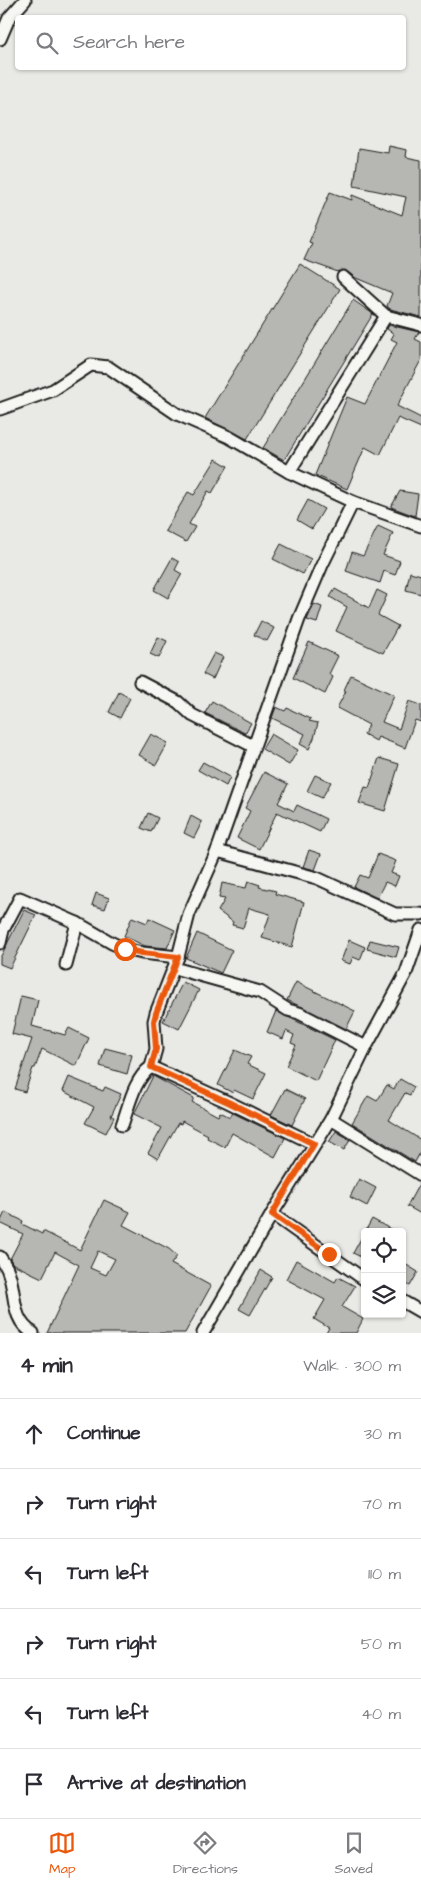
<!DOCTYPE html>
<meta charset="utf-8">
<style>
body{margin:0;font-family:"Architects Daughter",sans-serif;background:#f2f2f3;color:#2b2b33}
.controls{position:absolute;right:15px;bottom:15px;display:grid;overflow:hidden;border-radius:5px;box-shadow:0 1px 4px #0004}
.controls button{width:45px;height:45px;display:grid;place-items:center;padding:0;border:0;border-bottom:1px solid #e1e1e2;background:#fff;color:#2b2b33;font:25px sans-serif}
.stop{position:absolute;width:15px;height:15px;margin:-11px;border:4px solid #ea580c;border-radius:50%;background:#fff}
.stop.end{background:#ea580c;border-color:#fff;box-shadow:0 1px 5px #0008}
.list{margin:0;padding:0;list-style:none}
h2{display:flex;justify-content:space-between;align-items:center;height:65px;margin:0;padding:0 20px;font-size:21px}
h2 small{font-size:16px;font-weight:400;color:#7c7c81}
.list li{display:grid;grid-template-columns:32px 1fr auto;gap:15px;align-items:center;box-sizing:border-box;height:70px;padding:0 20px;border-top:1px solid #e1e1e2}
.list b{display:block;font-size:19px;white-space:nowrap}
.list em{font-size:16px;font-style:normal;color:#7c7c81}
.icon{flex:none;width:28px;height:28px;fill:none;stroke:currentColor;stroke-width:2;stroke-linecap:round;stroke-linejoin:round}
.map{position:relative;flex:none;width:421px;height:1333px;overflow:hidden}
.search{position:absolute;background:#fff;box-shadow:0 1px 4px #0004;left:15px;right:15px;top:15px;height:55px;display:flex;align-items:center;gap:12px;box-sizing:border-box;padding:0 18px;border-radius:5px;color:#7c7c81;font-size:19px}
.sheet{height:485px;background:#fff}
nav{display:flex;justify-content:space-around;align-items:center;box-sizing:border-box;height:70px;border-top:1px solid #e1e1e2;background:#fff;font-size:14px;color:#7c7c81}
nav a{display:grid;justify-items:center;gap:2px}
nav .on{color:#ea580c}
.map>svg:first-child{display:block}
.building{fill:#b6b6b3;stroke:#1c1c1c;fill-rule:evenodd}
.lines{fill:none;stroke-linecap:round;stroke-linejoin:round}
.minor-casing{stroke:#1c1c1c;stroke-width:15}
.minor{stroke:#f6f6f2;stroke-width:11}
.route{stroke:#ea580c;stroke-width:6}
</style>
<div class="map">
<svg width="421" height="1333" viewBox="0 0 421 1333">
<rect width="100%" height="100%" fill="#e9e9e5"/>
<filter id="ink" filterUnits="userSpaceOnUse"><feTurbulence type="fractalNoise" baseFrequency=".02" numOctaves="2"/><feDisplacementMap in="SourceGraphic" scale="10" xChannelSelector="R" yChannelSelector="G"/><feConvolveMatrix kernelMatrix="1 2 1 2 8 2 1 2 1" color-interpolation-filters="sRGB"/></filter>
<g filter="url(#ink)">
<g class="building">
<path d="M389,146l18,4 -1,7 15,3v157l-31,-8 -3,-3 5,-13 -36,-15 -11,-8 -7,2 -34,-12 8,-17 -3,-1 21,-50 22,8v-5l50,20 4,-18 -52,-11 5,-38 29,5z"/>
<path d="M300,264l40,25 -93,150 -42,-21z"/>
<path d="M353,300l20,14 -89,146 -21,-12z"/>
<path d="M389,325l30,7 -4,7 6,3v18l-24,46 24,12v10l-23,-10 -18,37 -15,-8 -18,42 -32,-14 32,-78 18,7 32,-62 -6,-3 3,-5 -7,-5z"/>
<path d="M216,459l12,7 -16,27 -4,-2 -19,33 6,3 -9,15 -21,-11 23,-39 6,3z"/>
<path d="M400,491l18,3 -3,22 -24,-9z"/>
<path d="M308,500l16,9 -12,20 -15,-9z"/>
<path d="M378,526l15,7 -10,22 17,6 -5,14 -11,-4 -4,12 -34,-12 6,-19 11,4z"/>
<path d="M281,544l30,15 -8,15 -30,-15z"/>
<path d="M172,558l7,4 -4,8 7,4 -14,24 -14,-8z"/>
<path d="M410,572l11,3v19l-15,-4z"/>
<path d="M335,589l34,19 8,-18 10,5 -9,20 20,11 -15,27 -47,-22 11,-24 -17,-10z"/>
<path d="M314,604l8,3 -5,16 -10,-3z"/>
<path d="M261,621l13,7 -7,13 -13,-6z"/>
<path d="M158,637l9,4 -8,17 -9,-4z"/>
<path d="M309,642l29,14 -9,18 4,3 -8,17 -32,-16z"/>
<path d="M214,653l9,4 -10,22 -10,-5z"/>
<path d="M351,675l43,20 -12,27 17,7 10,-28 12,4v17l-6,-2 -10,28 -27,-11 -2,4 -12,-7 5,-9 -32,-17 9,-17 -2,-1z"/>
<path d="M119,692l11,6 -10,20 -11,-6z"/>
<path d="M212,701l39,22 -6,10 -40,-20z"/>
<path d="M276,707l9,4 2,-3 24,11 -2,2 9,2 -4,15 -5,11 -9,-5 5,-10 -33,-16z"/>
<path d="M151,734l17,9 -12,22 -17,-10z"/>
<path d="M271,734l27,16 -9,15 -27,-16z"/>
<path d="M379,758l20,6 -14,47 -26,-8 6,-16 4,1z"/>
<path d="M203,762l27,15 -4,9 -28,-16z"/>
<path d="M264,772l24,12 -10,19 16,8 3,-6 29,14 -6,13 -43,-20 -18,37 -22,-11 13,-27 -5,-3z"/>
<path d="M315,775l16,7 -9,16 -15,-7z"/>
<path d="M148,813l10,5 -7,14 -10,-4z"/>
<path d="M191,816l11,6 -8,16 -10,-5z"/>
<path d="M309,850l12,4 -6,16 -12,-3z"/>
<path d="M378,854l18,7 -5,12 8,3 -4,10 -10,-4 -8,16 -23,-11 6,-12 8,3z"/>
<path d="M248,881l12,4 -1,2 17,4 -1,3 29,8 -12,45 -30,-9 8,-24 -21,-6 -6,20 -11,-3 1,-3 -15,-11 7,-12 -6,-1 3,-15 24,5z"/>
<path d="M96,893l13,5 -4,11 -13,-4z"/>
<path d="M24,910l12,5 -26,53 -10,-4v-6z"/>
<path d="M132,917l15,6 2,-5 26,12 -8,18 -22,-2 -21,-10z"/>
<path d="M197,933l35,17 -11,23 -35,-15z"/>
<path d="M349,940l16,7 -5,13 -7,-3 -3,7 -9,-3z"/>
<path d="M370,940l29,7 -3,10 -29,-8z"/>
<path d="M183,982l16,8 -20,39 -16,-8z"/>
<path d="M296,982l59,29 -9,18 -59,-29z"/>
<path d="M21,996l17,4 -6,26 33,9 4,-7 20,10 -13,28 -34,-17 -7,19h-2l-8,24 -10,-3 17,-50 -20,-5z"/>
<path d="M276,1011l59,29 -19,41 -30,-15 10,-21 -5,-2 3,-8 -8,-4 -3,8 -16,-7z"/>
<path d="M105,1048l27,7 -5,19 -27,-8z"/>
<path d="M235,1050l16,7 -4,7 19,9 -13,26 -19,-9 -1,3 -15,-8z"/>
<path d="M153,1076l41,22 -2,4 26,14 2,-4 10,5 3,-4 52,25 -10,19 -43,-24 -7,14 -18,-9 1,-3 -26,-14 -1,3 -3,-1 -20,36 -10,-6 14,-25 -28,-14z"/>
<path d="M69,1077l34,14 2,-4 16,7 -10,22 3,1 -8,16 -21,-10 9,-16 -31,-16z"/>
<path d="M400,1079l14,8 -4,8 -5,-2 -16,27 32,20v11l-6,11 -63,-39 16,-27 9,5 10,-16 7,4z"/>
<path d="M285,1089l20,10 -13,26 -21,-10z"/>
<path d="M336,1131l14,9 -6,10 -15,-8z"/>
<path d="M359,1179l17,9 -9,18 -17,-9z"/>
<path d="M420,1182h1v32l-14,-8z"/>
<path d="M104,1200l26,12 -7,13 46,24 8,7 -6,8 40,22 -26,47h-138l32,-68 -24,-13 -13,26 -29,-14 -3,-5 13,-25 -23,-11 5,-11 18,9 -1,3 20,10 1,-3 37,19zM98,1251l17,8 -9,16 -16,-7z"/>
<path d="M372,1219l24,13h-31v27l-12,-6z"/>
<path d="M296,1260l39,22 3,-5 17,9 -13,21 21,12 -7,14h-30l3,-5 -15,-9 11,-19 -39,-21z"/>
<path d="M405,1264l13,8 -8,14 -8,-5v-12z"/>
<path d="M261,1270l11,7 -22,38 -11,-6z"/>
</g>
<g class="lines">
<defs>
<g id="minor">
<path d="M0,39l9,-21 16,-18"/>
<path d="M343,277l43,39 35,9"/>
<path d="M0,409l53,-19 38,-25 17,2 69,47 52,23 60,35 64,30 68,24"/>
<path d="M289,472l97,-156"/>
<path d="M140,682l38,20 14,13 61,31"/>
<path d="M217,851l100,27 78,36h26"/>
<path d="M0,943l3,-13 17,-32 57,25 35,20 13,6 17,4 36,4"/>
<path d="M66,965l11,-42"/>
<path d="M174,968l86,24 28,18 11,3 67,34"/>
<path d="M151,1067l77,35 86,42"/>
<path d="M331,1119l90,56"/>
<path d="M122,1125c7,-19 12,-46 29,-58l5,-18 -2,-28 2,-8 22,-56 11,-43 28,-63 82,-232 23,-54 31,-63"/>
<path d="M272,1214l93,66"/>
<path d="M0,1257c3,5 7,10 8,14 9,23 2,48 25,62"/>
<path d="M402,1301l19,11"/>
<path d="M203,1333l69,-119 59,-95 35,-72 40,-74 15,-43"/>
</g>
</defs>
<use href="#minor" class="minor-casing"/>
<use href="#minor" class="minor"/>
</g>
</g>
<g class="lines" filter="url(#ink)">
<path class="route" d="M125,949l17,4 36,4 -22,56 -2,8 2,28 -5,18 77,35 86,42 -42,70 57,40"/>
</g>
</svg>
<div class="controls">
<button><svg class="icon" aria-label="locate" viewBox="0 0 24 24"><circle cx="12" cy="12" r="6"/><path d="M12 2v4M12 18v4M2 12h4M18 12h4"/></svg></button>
<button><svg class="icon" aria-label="layers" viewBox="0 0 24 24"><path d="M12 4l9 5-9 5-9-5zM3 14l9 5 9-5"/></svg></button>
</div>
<div class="stop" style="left:125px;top:949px"></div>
<div class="stop end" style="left:329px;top:1254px"></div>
<div class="search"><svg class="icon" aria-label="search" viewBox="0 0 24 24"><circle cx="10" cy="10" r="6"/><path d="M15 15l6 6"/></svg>Search here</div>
</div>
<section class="sheet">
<h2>4 min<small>Walk · 300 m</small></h2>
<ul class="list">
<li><svg class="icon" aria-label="ahead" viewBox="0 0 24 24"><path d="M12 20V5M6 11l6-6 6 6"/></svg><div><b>Continue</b></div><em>30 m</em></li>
<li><svg class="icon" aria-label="right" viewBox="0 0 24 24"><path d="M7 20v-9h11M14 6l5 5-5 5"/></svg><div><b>Turn right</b></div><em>70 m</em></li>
<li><svg class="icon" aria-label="left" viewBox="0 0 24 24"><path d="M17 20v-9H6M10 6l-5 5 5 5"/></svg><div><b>Turn left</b></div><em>110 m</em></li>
<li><svg class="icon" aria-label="right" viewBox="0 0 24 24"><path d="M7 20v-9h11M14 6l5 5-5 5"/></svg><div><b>Turn right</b></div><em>50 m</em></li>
<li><svg class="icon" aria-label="left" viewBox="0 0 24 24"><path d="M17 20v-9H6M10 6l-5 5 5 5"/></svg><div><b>Turn left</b></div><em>40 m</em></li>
<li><svg class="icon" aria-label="arrive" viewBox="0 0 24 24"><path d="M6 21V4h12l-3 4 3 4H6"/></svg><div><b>Arrive at destination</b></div></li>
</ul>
</section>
<nav>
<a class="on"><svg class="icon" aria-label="map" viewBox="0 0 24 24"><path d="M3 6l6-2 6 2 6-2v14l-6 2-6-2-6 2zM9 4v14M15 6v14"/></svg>Map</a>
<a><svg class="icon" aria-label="directions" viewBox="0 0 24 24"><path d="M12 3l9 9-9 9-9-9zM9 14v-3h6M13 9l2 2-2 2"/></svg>Directions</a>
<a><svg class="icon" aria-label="saved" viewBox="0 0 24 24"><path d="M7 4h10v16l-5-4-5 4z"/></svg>Saved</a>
</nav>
